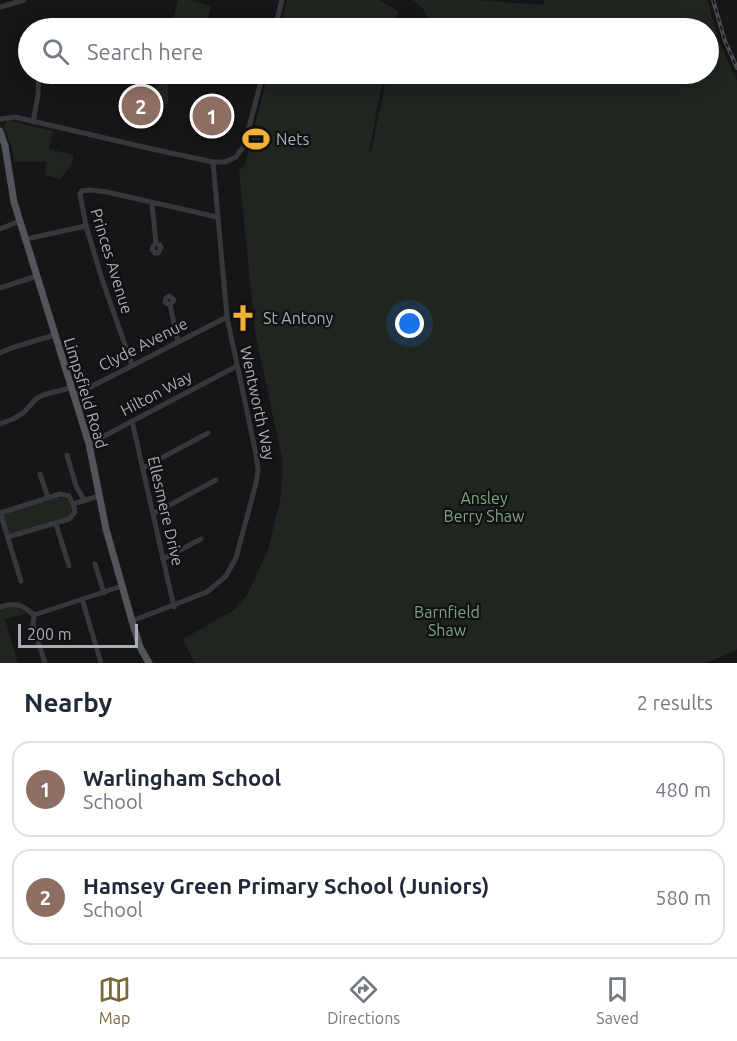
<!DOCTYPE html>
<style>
body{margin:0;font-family:Ubuntu,sans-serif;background:#f2f2f3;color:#1f2937}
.scale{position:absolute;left:18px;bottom:15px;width:120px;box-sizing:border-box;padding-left:6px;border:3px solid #a8adb8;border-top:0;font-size:16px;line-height:21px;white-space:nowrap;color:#a8adb8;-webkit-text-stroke:4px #111113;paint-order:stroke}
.you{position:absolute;left:410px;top:324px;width:21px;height:21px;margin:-15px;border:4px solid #fff;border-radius:50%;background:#1a73e8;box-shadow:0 0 0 9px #1a73e833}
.badge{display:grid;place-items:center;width:39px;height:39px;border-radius:50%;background:#7e6636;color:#fff;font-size:20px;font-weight:700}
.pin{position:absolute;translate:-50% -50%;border:3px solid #fff;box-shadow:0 2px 6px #0006}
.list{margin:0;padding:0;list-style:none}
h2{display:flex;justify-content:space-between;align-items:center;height:78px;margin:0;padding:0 24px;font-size:26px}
h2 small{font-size:20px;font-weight:400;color:#747a83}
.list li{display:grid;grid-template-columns:39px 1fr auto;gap:18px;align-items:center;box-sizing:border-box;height:96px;margin:0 12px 12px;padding:0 12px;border:2px solid #e0e1e3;border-radius:18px}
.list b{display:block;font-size:22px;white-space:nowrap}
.list p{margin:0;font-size:20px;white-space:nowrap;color:#747a83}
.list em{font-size:20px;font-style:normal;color:#747a83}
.icon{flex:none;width:33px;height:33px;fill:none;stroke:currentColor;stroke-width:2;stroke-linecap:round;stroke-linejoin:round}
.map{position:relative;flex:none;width:737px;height:663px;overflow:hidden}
.search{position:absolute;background:#fff;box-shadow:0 3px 15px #0003;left:18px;right:18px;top:18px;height:66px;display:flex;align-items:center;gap:15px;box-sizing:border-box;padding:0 21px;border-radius:33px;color:#747a83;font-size:22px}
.sheet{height:294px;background:#fff}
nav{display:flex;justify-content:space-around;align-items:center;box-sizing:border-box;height:84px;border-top:2px solid #e0e1e3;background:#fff;font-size:16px;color:#747a83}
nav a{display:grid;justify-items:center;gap:3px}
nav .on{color:#7e6636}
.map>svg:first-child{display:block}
.green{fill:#1e261f}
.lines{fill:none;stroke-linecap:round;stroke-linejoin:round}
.minor{stroke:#37383d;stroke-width:5}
.major{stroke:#53555c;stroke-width:7}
.rail-casing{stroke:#4a4c52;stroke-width:4}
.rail{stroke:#111113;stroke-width:1.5;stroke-dasharray:4.5;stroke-linecap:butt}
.labels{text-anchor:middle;stroke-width:4.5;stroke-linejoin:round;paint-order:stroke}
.poi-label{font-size:16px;fill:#a8adb8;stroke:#111113;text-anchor:start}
.street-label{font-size:16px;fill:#a8adb8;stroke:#111113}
.park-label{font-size:16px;fill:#7fa381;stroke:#111113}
</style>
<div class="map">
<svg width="737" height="663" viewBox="0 0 737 663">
<rect width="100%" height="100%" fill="#161618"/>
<g class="green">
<path d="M178,0h10l23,6 -6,22 -32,-8z"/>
<path d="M287,0h92l19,11 -2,13h-2l-1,4h-113z"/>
<path d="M411,0h63l71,5 -2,-5h164l12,41 18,40v569l-31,13h-512l-11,-24 51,-29 13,-15 21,-45 13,-54 2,-33 -28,-131 -16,-161 6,-6 23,-91h116l-15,77 2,2 16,-79h321v-46h-277c-4,-13 -7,-23 -20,-28z"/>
<path d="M156,83h12v21h-13z"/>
<path d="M9,120l44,11 -4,18 25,6 -2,10 -12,14 -15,-4 1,-13h-32l-2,-14 -8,-20 2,-6z"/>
<path d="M59,497l8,2c6,7 6,11 1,18l-55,17 -5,-1 -5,-16 1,-4z"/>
<path d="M14,605l13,8 -22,6 13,44h-18v-54z"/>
</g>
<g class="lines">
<g class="minor">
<path d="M0,7l24,-7"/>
<path d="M275,28l7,-28"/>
<path d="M0,119l15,-2 137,32 61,13h12l11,-5 8,-11 19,-72"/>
<path d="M33,122l5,-27 1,-21"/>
<path d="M152,203l4,41 -3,2 -1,4 3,3h3l3,-5 -1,-3 -4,-1"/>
<path d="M0,229l20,-8"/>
<path d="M26,239l60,-13"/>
<path d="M0,288l37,-12"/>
<path d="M170,305l-5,-3 1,-4 3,-2 5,4 -4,5 8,36"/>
<path d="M0,353l11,-5 44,-13"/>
<path d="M132,365l-30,-86 -16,-53 -6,-32 2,-3 8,-1 17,2 110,25"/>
<path d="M73,396l154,-79"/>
<path d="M132,421l42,186"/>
<path d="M0,424l13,-5 10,-6 13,-14 7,-4 27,-7"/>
<path d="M89,444l148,-78"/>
<path d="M67,455l9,31 8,14"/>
<path d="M143,468l65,-35"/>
<path d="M40,474l8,24"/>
<path d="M0,512l21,69"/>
<path d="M0,513l60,-19 9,2 4,8"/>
<path d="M153,514l63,-34"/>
<path d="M56,524l13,42"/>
<path d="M8,537l61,-18 6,-7 -2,-8 26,-8"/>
<path d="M163,559l38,-20"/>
<path d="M95,564l9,29"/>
<path d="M82,599l19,64"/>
<path d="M0,607c16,-5 21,-3 34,8"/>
<path d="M132,621l75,-29 19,-16 10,-18 20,-75 2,-13 -2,-16 -29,-137 -14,-155"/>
<path d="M45,663l-12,-38 1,-10 88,-29"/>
</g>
<path class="major" d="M0,131l5,15 9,56 75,242 17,85 26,92 8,26 9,16"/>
<defs>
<path id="rail" d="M713,0l12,41 12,27"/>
</defs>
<use href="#rail" class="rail-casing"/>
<use href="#rail" class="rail"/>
</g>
<defs>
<symbol id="stadium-bare" viewBox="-9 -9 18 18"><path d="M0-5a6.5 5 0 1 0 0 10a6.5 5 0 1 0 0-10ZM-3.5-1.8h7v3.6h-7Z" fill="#f2b134" stroke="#111113" stroke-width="2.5" paint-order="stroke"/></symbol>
<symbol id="church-bare" viewBox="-9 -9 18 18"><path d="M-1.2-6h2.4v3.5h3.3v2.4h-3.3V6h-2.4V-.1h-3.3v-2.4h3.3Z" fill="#f2b134" stroke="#111113" stroke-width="2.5" paint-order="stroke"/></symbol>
</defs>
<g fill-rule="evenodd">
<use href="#stadium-bare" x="237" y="120" width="38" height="38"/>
<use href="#church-bare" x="224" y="299" width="38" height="38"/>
</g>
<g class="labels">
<g class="poi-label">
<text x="276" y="145">Nets</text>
<text x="263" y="324">St Antony</text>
</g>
<g class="street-label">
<text transform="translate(112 261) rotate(73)" y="6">Princes Avenue</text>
<text transform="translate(143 344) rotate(-27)" y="6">Clyde Avenue</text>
<text transform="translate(86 393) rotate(73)" y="6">Limpsfield Road</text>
<text transform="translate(156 393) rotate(-28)" y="6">Hilton Way</text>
<text transform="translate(258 403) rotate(78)" y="6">Wentworth Way</text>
<text transform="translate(166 511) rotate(77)" y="6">Ellesmere Drive</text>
</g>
<g class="park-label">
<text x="484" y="504">Ansley<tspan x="484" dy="18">Berry Shaw</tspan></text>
<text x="447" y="618">Barnfield<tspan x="447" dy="18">Shaw</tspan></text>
</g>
</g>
</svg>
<div class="scale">200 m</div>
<div class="you"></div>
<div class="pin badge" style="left:212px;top:116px;background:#8d6e63">1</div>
<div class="pin badge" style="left:141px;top:106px;background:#8d6e63">2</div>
<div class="search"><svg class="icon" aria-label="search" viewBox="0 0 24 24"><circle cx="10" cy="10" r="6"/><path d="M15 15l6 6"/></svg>Search here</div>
</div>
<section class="sheet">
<h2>Nearby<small>2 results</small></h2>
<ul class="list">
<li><span class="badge" style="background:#8d6e63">1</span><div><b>Warlingham School</b><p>School</p></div><em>480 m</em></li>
<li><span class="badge" style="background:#8d6e63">2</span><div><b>Hamsey Green Primary School (Juniors)</b><p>School</p></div><em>580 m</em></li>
</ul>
</section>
<nav>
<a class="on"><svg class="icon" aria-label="map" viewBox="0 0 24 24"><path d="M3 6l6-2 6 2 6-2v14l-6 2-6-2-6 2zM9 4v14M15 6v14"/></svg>Map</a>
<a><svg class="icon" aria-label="directions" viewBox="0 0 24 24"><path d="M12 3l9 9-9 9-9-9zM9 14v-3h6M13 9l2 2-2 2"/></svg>Directions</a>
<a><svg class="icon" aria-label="saved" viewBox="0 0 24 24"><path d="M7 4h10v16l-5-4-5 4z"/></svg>Saved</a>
</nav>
